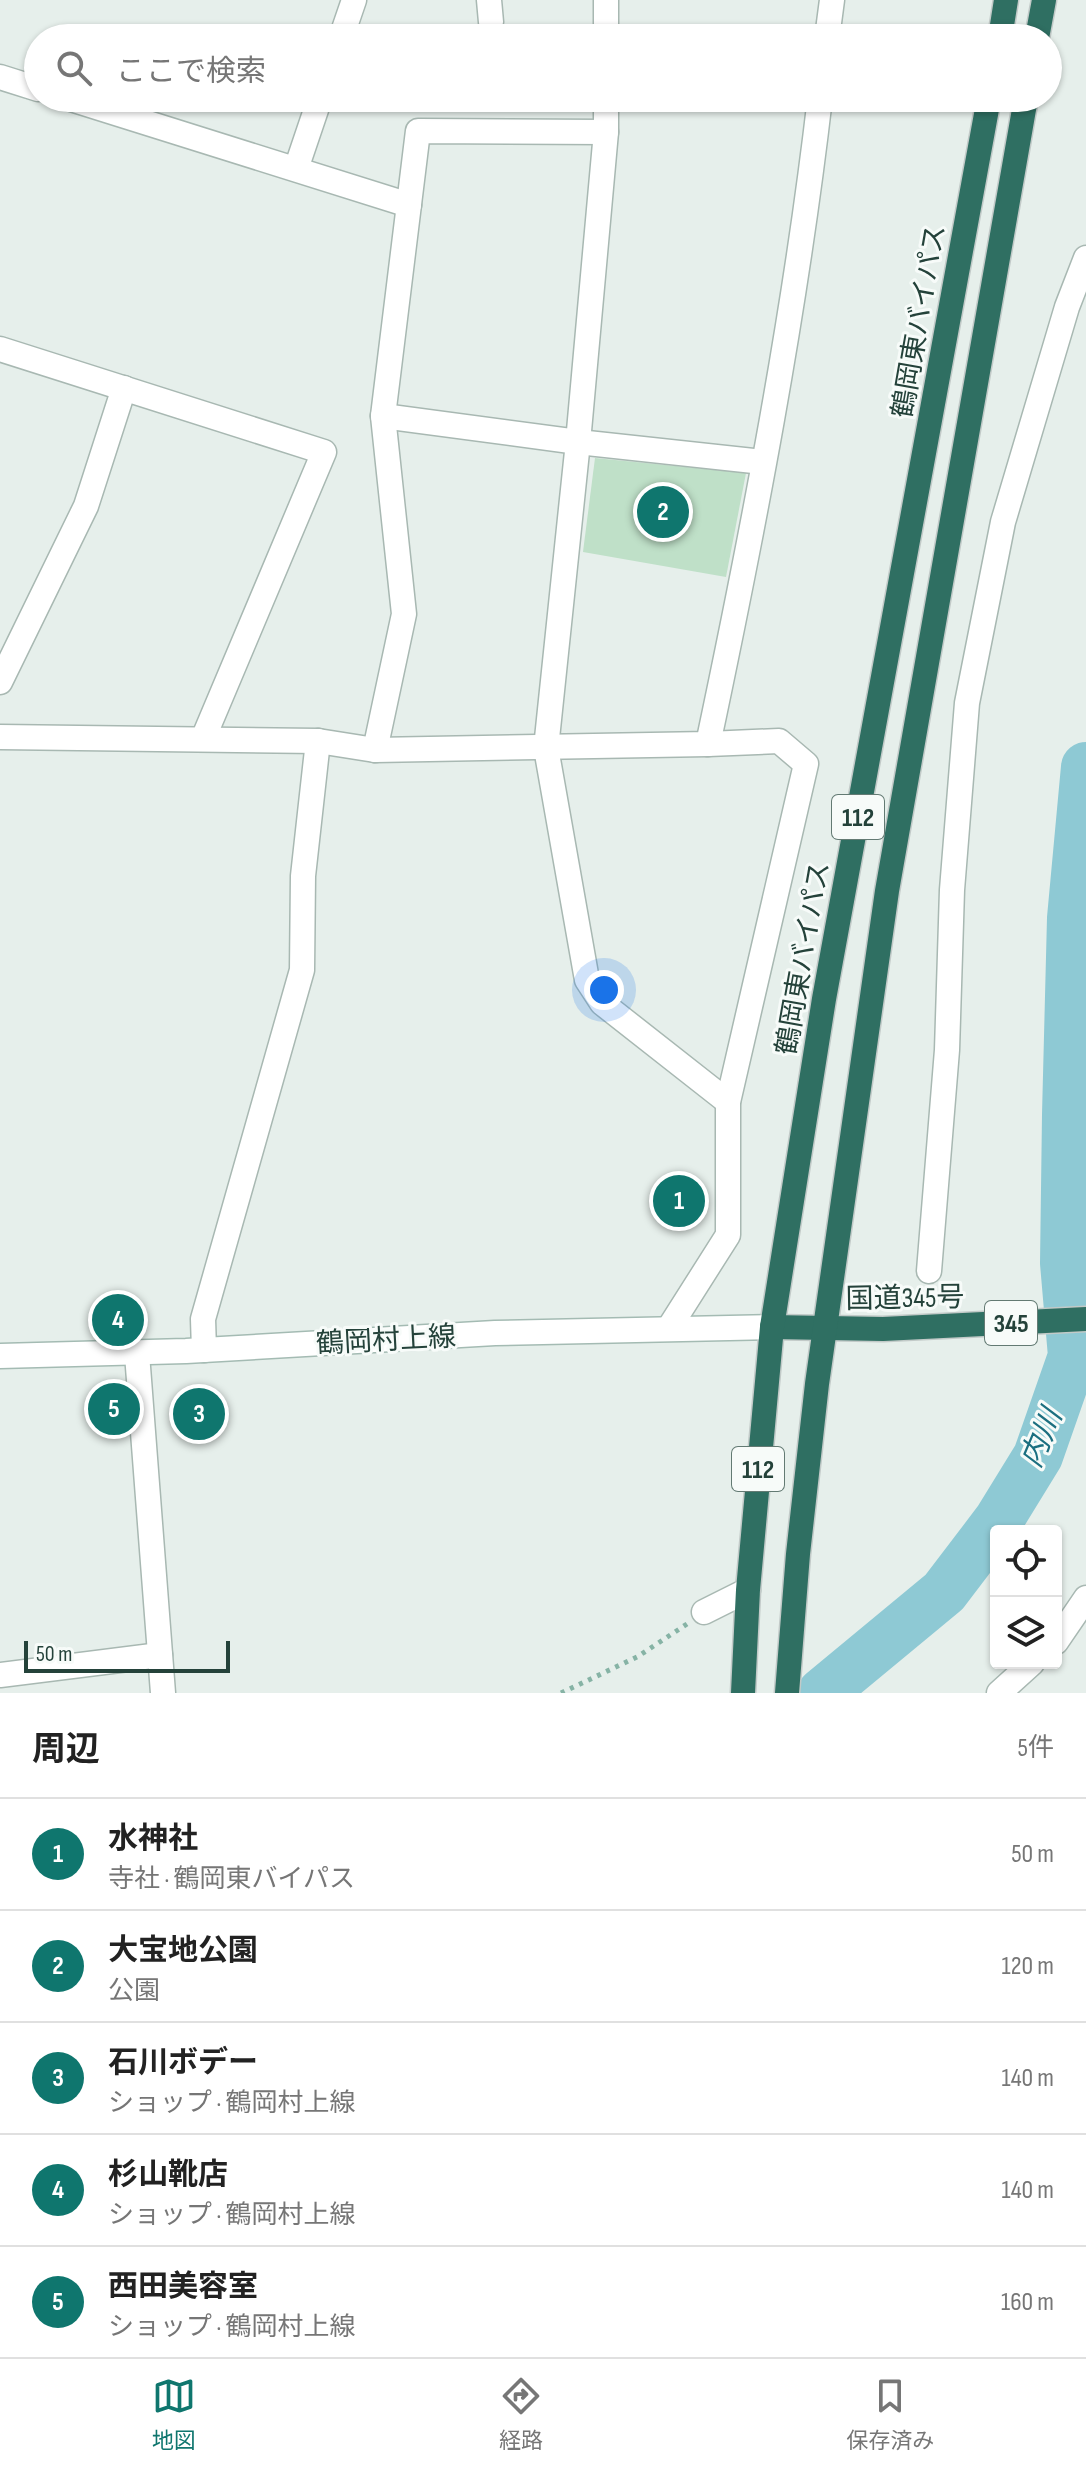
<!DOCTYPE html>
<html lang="ja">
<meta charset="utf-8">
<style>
body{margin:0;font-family:"Sofia Sans Condensed","Noto Sans JP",sans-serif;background:#f6f6f6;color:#222}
.controls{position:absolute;right:24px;bottom:24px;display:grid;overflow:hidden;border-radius:8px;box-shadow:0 2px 6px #0004}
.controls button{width:72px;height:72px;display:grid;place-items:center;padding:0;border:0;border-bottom:2px solid #e0e0e0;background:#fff;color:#222;font:40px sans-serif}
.scale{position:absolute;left:24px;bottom:20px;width:206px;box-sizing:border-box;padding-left:8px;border:4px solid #24423a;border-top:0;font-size:22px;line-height:28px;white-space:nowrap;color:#24423a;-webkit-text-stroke:6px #f7fbf9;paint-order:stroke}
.you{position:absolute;left:604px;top:990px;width:28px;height:28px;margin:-20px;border:6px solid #fff;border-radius:50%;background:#1a73e8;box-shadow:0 0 0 12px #1a73e833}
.badge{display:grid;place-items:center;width:52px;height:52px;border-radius:50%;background:#0f766e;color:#fff;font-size:26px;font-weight:700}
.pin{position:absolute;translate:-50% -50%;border:4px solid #fff;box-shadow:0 2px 8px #0006}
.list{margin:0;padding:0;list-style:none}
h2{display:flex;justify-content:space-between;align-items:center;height:104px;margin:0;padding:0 32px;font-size:34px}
h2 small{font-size:26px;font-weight:400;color:#767676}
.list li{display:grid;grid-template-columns:52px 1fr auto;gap:24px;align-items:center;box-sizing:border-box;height:112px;padding:0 32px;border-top:2px solid #e0e0e0}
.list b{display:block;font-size:30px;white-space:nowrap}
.list p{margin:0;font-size:26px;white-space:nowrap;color:#767676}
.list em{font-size:26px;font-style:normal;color:#767676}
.icon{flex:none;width:44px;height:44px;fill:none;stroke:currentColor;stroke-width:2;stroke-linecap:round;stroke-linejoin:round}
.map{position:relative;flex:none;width:1086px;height:1693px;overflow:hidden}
.search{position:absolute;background:#fff;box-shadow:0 2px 6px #0004;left:24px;right:24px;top:24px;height:88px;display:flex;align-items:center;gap:20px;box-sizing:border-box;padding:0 28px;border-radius:44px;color:#767676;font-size:30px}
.sheet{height:664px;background:#fff}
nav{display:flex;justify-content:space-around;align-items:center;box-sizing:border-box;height:112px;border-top:2px solid #e0e0e0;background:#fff;font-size:22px;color:#767676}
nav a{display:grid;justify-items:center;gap:4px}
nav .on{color:#0f766e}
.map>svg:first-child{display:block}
.green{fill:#bfe0c8}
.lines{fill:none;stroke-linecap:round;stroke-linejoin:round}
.river{stroke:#8ec9d4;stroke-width:50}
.street-casing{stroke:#a8b8b2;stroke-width:27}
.secondary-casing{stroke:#a4bbb3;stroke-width:27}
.highway-casing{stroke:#c2cac8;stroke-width:27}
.path{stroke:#86b3a5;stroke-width:5;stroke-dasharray:4 6;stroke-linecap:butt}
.street{stroke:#fff;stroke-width:24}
.secondary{stroke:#fff;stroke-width:24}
.highway{stroke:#2f6f62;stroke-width:24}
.labels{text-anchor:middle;stroke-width:6;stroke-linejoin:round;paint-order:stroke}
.shield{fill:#f7fbf9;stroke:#637a73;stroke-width:2}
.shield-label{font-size:26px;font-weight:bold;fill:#24423a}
.street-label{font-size:28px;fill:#24423a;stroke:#f7fbf9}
.water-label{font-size:30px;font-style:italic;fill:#1c6f80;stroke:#f7fbf9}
</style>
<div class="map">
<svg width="1086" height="1693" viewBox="0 0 1086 1693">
<rect width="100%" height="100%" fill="#e6efeb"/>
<path class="green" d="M595,458l151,15 -20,104 -143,-25z"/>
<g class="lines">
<path class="river" d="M822,1693l122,-101 54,-71 40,-65 35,-100 -8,-93 2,-148 5,-197 14,-151"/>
<defs>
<g id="street">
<path d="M489,0l2,22"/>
<path d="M606,0v38"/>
<path d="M341,38l13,-38"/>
<path d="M827,38l5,-38"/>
<path d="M0,77l38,12"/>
<path d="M68,98l341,107"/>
<path d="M606,98v34l-28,310 -32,306 41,232 15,23 126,99"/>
<path d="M296,169l24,-71"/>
<path d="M0,349l324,103 -121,287"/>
<path d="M383,416l195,26 185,20"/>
<path d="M0,682l86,-176 38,-118"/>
<path d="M0,737l318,4 57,9 333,-6 71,-3 27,23 -78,338v133l-59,93"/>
<path d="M708,744c45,-213 87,-430 112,-646"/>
<path d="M375,750l29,-136 -21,-198 35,-285 188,1"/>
<path d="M929,1271l18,-221 5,-160 15,-187 36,-181 64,-215 19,-49"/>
<path d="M204,1350l-1,-31 99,-349 1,-94 15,-135"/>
<path d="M137,1354l26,339"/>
<path d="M704,1612l44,-22"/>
<path d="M1056,1642l30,-44"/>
<path d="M0,1675l160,-20"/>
<path d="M999,1693l33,-30"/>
</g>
<path id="secondary" d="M0,1356l186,-5 309,-18 277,-6"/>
<g id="highway">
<path d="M1000,38l6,-38"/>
<path d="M1037,38l7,-38"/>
<path d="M772,1327l111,2 203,-10"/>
<path d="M743,1693l5,-103 24,-263 52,-328 165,-901"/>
<path d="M787,1693l11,-139 19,-170 70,-493 139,-793"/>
</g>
</defs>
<use href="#street" class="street-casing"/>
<use href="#secondary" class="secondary-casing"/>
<use href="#highway" class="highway-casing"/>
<path class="path" d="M561,1693l76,-36 50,-33"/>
<use href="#street" class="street"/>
<use href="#secondary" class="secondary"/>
<use href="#highway" class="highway"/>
</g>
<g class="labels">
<g class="shield">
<rect x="832" y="795" width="52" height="44" rx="6"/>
<rect x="985" y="1301" width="52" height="44" rx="6"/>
<rect x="732" y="1447" width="52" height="44" rx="6"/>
</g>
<g class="shield-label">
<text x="858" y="826">112</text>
<text x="1011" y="1332">345</text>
<text x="758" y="1478">112</text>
</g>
<g class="street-label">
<text transform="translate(918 321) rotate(-80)" y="10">鶴岡東バイパス</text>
<text transform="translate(802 958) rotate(-80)" y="10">鶴岡東バイパス</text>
<text transform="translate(905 1297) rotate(-1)" y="10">国道345号</text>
<text transform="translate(386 1339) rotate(-3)" y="10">鶴岡村上線</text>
</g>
<g class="water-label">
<text transform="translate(1041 1438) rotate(-67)" y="10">内川</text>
</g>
</g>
</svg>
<div class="controls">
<button><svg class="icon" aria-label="locate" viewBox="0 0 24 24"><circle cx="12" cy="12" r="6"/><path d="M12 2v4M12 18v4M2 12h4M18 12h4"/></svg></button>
<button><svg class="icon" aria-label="layers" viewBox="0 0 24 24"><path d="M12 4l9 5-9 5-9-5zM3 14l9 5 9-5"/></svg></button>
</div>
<div class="scale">50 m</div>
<div class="you"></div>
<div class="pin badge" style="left:679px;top:1201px">1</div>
<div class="pin badge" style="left:663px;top:512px">2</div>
<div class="pin badge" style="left:199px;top:1414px">3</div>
<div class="pin badge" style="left:118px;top:1320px">4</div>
<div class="pin badge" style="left:114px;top:1409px">5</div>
<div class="search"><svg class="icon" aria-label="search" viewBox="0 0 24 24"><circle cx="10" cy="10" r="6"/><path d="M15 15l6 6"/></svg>ここで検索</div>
</div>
<section class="sheet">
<h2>周辺<small>5件</small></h2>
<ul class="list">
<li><span class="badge">1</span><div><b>水神社</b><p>寺社 · 鶴岡東バイパス</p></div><em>50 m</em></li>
<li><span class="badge">2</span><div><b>大宝地公園</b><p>公園</p></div><em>120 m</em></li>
<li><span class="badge">3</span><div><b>石川ボデー</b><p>ショップ · 鶴岡村上線</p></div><em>140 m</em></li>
<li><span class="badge">4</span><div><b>杉山靴店</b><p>ショップ · 鶴岡村上線</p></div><em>140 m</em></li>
<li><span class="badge">5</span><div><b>西田美容室</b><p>ショップ · 鶴岡村上線</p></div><em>160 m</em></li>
</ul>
</section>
<nav>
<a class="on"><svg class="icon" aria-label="map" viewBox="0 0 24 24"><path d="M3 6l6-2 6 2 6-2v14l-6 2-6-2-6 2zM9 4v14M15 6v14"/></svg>地図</a>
<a><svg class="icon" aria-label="directions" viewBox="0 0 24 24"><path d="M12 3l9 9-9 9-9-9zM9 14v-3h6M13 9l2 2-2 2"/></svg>経路</a>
<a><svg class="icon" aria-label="saved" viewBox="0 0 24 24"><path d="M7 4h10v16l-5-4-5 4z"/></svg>保存済み</a>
</nav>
